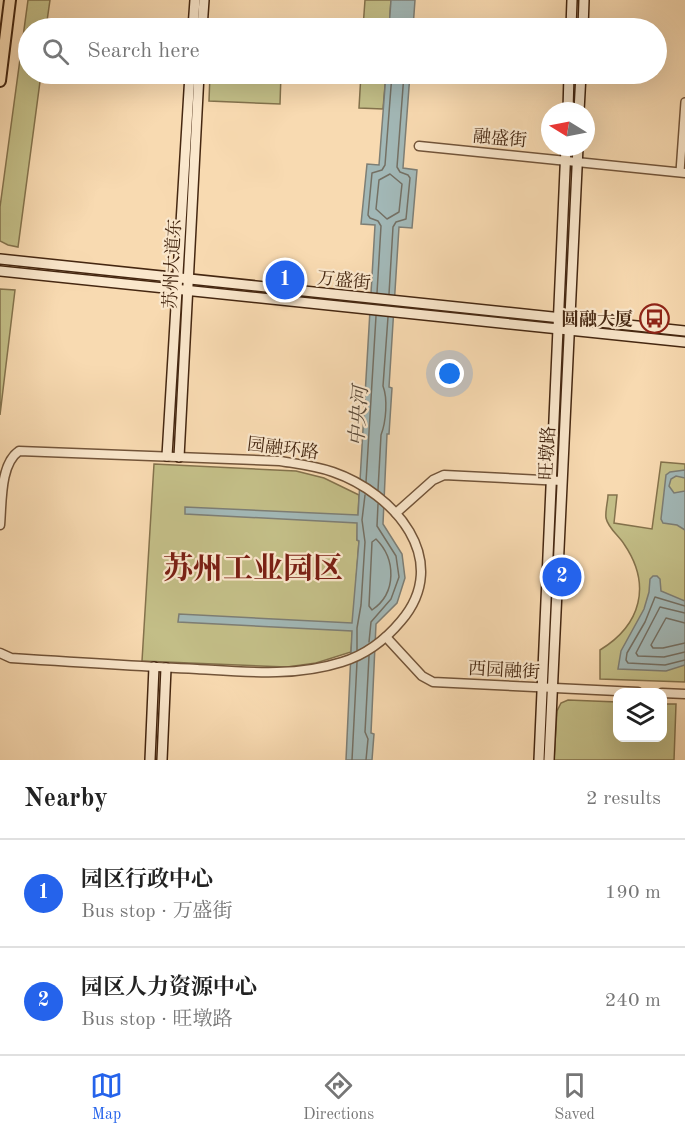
<!DOCTYPE html>
<meta charset="utf-8">
<style>
body{margin:0;font-family:"Old Standard TT","Noto Serif SC",serif;background:#f2f2f2;color:#222}
.controls{position:absolute;right:18px;bottom:18px;display:grid;overflow:hidden;border-radius:12px;box-shadow:0 6px 24px #0002}
.controls button{width:54px;height:54px;display:grid;place-items:center;padding:0;border:0;border-bottom:2px solid #e0e0e0;background:#fff;color:#222;font:30px sans-serif}
.compass{position:absolute;left:541px;top:102px;width:54px;height:54px;border-radius:50%;background:#fff;box-shadow:0 6px 24px #0002;rotate:280deg}
.you{position:absolute;left:450px;top:374px;width:21px;height:21px;margin:-15px;border:4px solid #fff;border-radius:50%;background:#1a73e8;box-shadow:0 0 0 9px #1a73e833}
.badge{display:grid;place-items:center;width:39px;height:39px;border-radius:50%;background:#2563eb;color:#fff;font-size:20px;font-weight:700}
.pin{position:absolute;translate:-50% -50%;border:3px solid #fff;box-shadow:0 2px 6px #0006}
.list{margin:0;padding:0;list-style:none}
h2{display:flex;justify-content:space-between;align-items:center;height:78px;margin:0;padding:0 24px;font-size:26px}
h2 small{font-size:20px;font-weight:400;color:#767676}
.list li{display:grid;grid-template-columns:39px 1fr auto;gap:18px;align-items:center;box-sizing:border-box;height:108px;padding:0 24px;border-top:2px solid #e0e0e0}
.list b{display:block;font-size:22px;white-space:nowrap}
.list p{margin:0;font-size:20px;white-space:nowrap;color:#767676}
.list em{font-size:20px;font-style:normal;color:#767676}
.icon{flex:none;width:33px;height:33px;fill:none;stroke:currentColor;stroke-width:2;stroke-linecap:round;stroke-linejoin:round}
.map{position:relative;flex:none;width:685px;height:760px;overflow:hidden}
.search{position:absolute;background:#fff;box-shadow:0 6px 24px #0002;left:18px;right:18px;top:18px;height:66px;display:flex;align-items:center;gap:15px;box-sizing:border-box;padding:0 21px;border-radius:33px;color:#767676;font-size:22px}
.sheet{height:294px;background:#fff}
nav{display:flex;justify-content:space-around;align-items:center;box-sizing:border-box;height:84px;border-top:2px solid #e0e0e0;background:#fff;font-size:16px;color:#767676}
nav a{display:grid;justify-items:center;gap:3px}
nav .on{color:#2563eb}
.map>svg:first-child{display:block}
.green{fill:#c3be87;stroke:#84724c;stroke-width:1.5}
.water{fill:#a2b8b7;stroke:#7d7e75;stroke-width:1.5}
.lines{fill:none;stroke-linecap:round;stroke-linejoin:round}
.shore{stroke:#747064;stroke-width:1.5}
.minor-casing{stroke:#725439;stroke-width:10}
.tertiary-casing{stroke:#725439;stroke-width:11}
.secondary-casing{stroke:#452711;stroke-width:12}
.primary-casing{stroke:#452711;stroke-width:14}
.minor{stroke:#fae7cc;stroke-width:7}
.tertiary{stroke:#fae7cc;stroke-width:8}
.secondary{stroke:#fae7cc;stroke-width:9}
.primary{stroke:#f8dab1;stroke-width:10}
.labels{text-anchor:middle;stroke-width:4.5;stroke-linejoin:round;paint-order:stroke}
.street-label{font-size:18px;fill:#452711;stroke:#fae7cc}
.poi-label{font-size:18px;font-weight:bold;fill:#452711;stroke:#fae7cc;text-anchor:end}
.water-label{font-size:20px;font-style:italic;fill:#5c4b3a;stroke:#fae7cc}
.town-label{font-size:30px;font-weight:bold;fill:#7a1f14;stroke:#fae7cc}
</style>
<div class="map">
<svg width="685" height="760" viewBox="0 0 685 760">
<rect width="100%" height="100%" fill="#f8dab1"/>
<filter id="stains"><feTurbulence type="fractalNoise" baseFrequency=".00333" numOctaves="4"/><feColorMatrix values="0 0 0 0 .2 0 0 0 0 .09 0 0 0 0 .02 0 0 0 .5 -.17"/></filter>
<radialGradient id="worn" r=".72"><stop offset=".6" stop-color="#630" stop-opacity="0"/><stop offset="1" stop-color="#630" stop-opacity=".3"/></radialGradient>
<g class="green">
<path d="M28,0h22l-4,28h-18v46h13l-23,173 -10,-2 -8,-4v-34z"/>
<path d="M365,0h26l-2,28h-26z"/>
<path d="M210,74h71l-1,30 -71,-3z"/>
<path d="M361,74h25l-3,35 -24,-1z"/>
<path d="M0,289l15,1 -15,125z"/>
<path d="M661,462l24,2v218l-85,-3v-29c41,-25 52,-65 24,-106 -5,-8 -16,-16 -18,-26 -1,-7 2,-17 2,-23h9l-3,28 38,6z"/>
<path d="M154,464l142,7 28,7 35,17 -2,45 2,1 -8,111 -35,11 -29,4 -145,-6z"/>
<path d="M568,700l49,2 1,36h44l1,-34h13l-2,56h-120l3,-49 4,-8z"/>
</g>
<g class="water">
<path d="M391,0h24l-2,28h-24z"/>
<path d="M386,74h24l-7,94 14,2 -5,58 -13,-1 -10,160 3,1 -3,46h-2l-4,90 19,30 3,24 -8,25 -21,21 -5,109 3,1 -2,26h-26l6,-129 -174,-9 1,-8 173,9 7,-82 -2,-1v-17l-172,-9v-7l173,8 17,-290 -14,-1 6,-60 12,1z"/>
<path d="M685,470v8l-9,-2 -5,3 -2,7 5,7 11,-2v39l-8,-5 -14,-2 -2,-4 5,-44 4,-3z"/>
<path d="M653,576h4l3,3 1,12 24,10v64l-19,6 -48,-2 3,-18 23,-42 5,-17 1,-13z"/>
</g>
<g class="lines">
<g class="shore">
<path d="M390,174l12,10 -3,28 -12,7 -11,-10 3,-29z"/>
<path d="M377,293l4,-67 -3,-5 -8,-3 -2,-3 4,-42 10,-3 3,-5 7,-91"/>
<path d="M389,294l4,-67 3,-5 10,-3 4,-41 -2,-3 -8,-3 -3,-5 7,-93"/>
<path d="M366,482l10,-166"/>
<path d="M378,490l3,-55c5,-13 7,-36 2,-49l5,-69"/>
<path d="M376,539c20,20 21,54 -4,71l-3,-4 3,-64z"/>
<path d="M685,606l-30,-9 -10,25 -18,31 -1,7 2,3 37,2 20,-5"/>
<path d="M685,613l-25,-6 -24,46 2,3 26,1 21,-5"/>
<path d="M685,623l-19,-5 -15,27 2,3h10l22,-5"/>
<path d="M369,642l2,-20 20,-23 8,-22 -3,-21 -19,-30 1,-22"/>
<path d="M357,650v-22l4,-23 4,-63 -3,-22 3,-25"/>
<path d="M352,760l5,-98"/>
<path d="M366,760l2,-21 -3,-7 4,-76"/>
</g>
<defs>
<path id="minor" d="M680,172l5,-70"/>
<g id="tertiary">
<path d="M419,146l266,27"/>
<path d="M396,513l37,-33 11,-5 118,6"/>
<path d="M0,525c2,-23 0,-61 19,-74l261,10c18,3 36,5 53,11 61,21 120,88 68,149 -15,18 -36,34 -59,41 -47,15 -96,10 -145,7 -62,-3 -124,-7 -186,-11l-11,-5"/>
<path d="M386,637l36,39 11,6 205,10"/>
<path d="M662,693l23,1"/>
</g>
<g id="secondary">
<path d="M193,28l2,-28"/>
<path d="M202,28l2,-28"/>
<path d="M571,28l1,-28"/>
<path d="M583,28l1,-28"/>
<path d="M568,111l1,-37"/>
<path d="M579,111l2,-37"/>
<path d="M0,259l685,72"/>
<path d="M0,271l685,71"/>
<path d="M167,456l23,-382"/>
<path d="M179,457l20,-383"/>
<path d="M150,760l4,-93"/>
<path d="M162,760l4,-92"/>
<path d="M539,760l27,-613"/>
<path d="M549,760l29,-613"/>
</g>
<path id="primary" d="M0,81l10,-81"/>
</defs>
<use href="#minor" class="minor-casing"/>
<use href="#tertiary" class="tertiary-casing"/>
<use href="#secondary" class="secondary-casing"/>
<use href="#primary" class="primary-casing"/>
<use href="#minor" class="minor"/>
<use href="#tertiary" class="tertiary"/>
<use href="#secondary" class="secondary"/>
<use href="#primary" class="primary"/>
</g>
<defs>
<symbol id="bus-ring" viewBox="-11 -11 22 22"><circle r="9.5" fill="#fae7cc" stroke="#8f2418" stroke-width="1.5"/><path d="M-5-6H5V4H4V6H2V4H-2V6H-4V4H-5ZM-3.5-4V0h7V-4ZM-3.5 1.2v1.5H-2V1.2ZM2 1.2v1.5H3.5V1.2Z" fill="#8f2418"/></symbol>
</defs>
<g fill-rule="evenodd">
<use href="#bus-ring" x="638" y="302" width="33" height="33"/>
</g>
<g class="labels">
<g class="street-label">
<text transform="translate(500 138) rotate(5)" y="6">融盛街</text>
<text transform="translate(172 264) rotate(-87)" y="6">苏州大道东</text>
<text transform="translate(344 280) rotate(6)" y="6">万盛街</text>
<text transform="translate(283 448) rotate(7)" y="6">园融环路</text>
<text transform="translate(547 453) rotate(-87)" y="6">旺墩路</text>
<text transform="translate(504 670) rotate(3)" y="6">西园融街</text>
</g>
<g class="poi-label">
<text x="633" y="325">圆融大厦</text>
</g>
<g class="water-label">
<text transform="translate(358 416) rotate(-86)" y="7">中央河</text>
</g>
<g class="town-label">
<text x="253" y="578">苏州工业园区</text>
</g>
</g>
<rect width="100%" height="100%" filter="url(#stains)"/>
<rect width="100%" height="100%" fill="url(#worn)"/>
</svg>
<div class="controls">
<button><svg class="icon" aria-label="layers" viewBox="0 0 24 24"><path d="M12 4l9 5-9 5-9-5zM3 14l9 5 9-5"/></svg></button>
</div>
<svg class="compass" viewBox="-18 -18 36 36"><path d="M0-13l5 13h-10z" fill="#e53935"/><path d="M0 13l5-13h-10z" fill="#767676"/></svg>
<div class="you"></div>
<div class="pin badge" style="left:285px;top:280px">1</div>
<div class="pin badge" style="left:562px;top:577px">2</div>
<div class="search"><svg class="icon" aria-label="search" viewBox="0 0 24 24"><circle cx="10" cy="10" r="6"/><path d="M15 15l6 6"/></svg>Search here</div>
</div>
<section class="sheet">
<h2>Nearby<small>2 results</small></h2>
<ul class="list">
<li><span class="badge">1</span><div><b>园区行政中心</b><p>Bus stop · 万盛街</p></div><em>190 m</em></li>
<li><span class="badge">2</span><div><b>园区人力资源中心</b><p>Bus stop · 旺墩路</p></div><em>240 m</em></li>
</ul>
</section>
<nav>
<a class="on"><svg class="icon" aria-label="map" viewBox="0 0 24 24"><path d="M3 6l6-2 6 2 6-2v14l-6 2-6-2-6 2zM9 4v14M15 6v14"/></svg>Map</a>
<a><svg class="icon" aria-label="directions" viewBox="0 0 24 24"><path d="M12 3l9 9-9 9-9-9zM9 14v-3h6M13 9l2 2-2 2"/></svg>Directions</a>
<a><svg class="icon" aria-label="saved" viewBox="0 0 24 24"><path d="M7 4h10v16l-5-4-5 4z"/></svg>Saved</a>
</nav>
